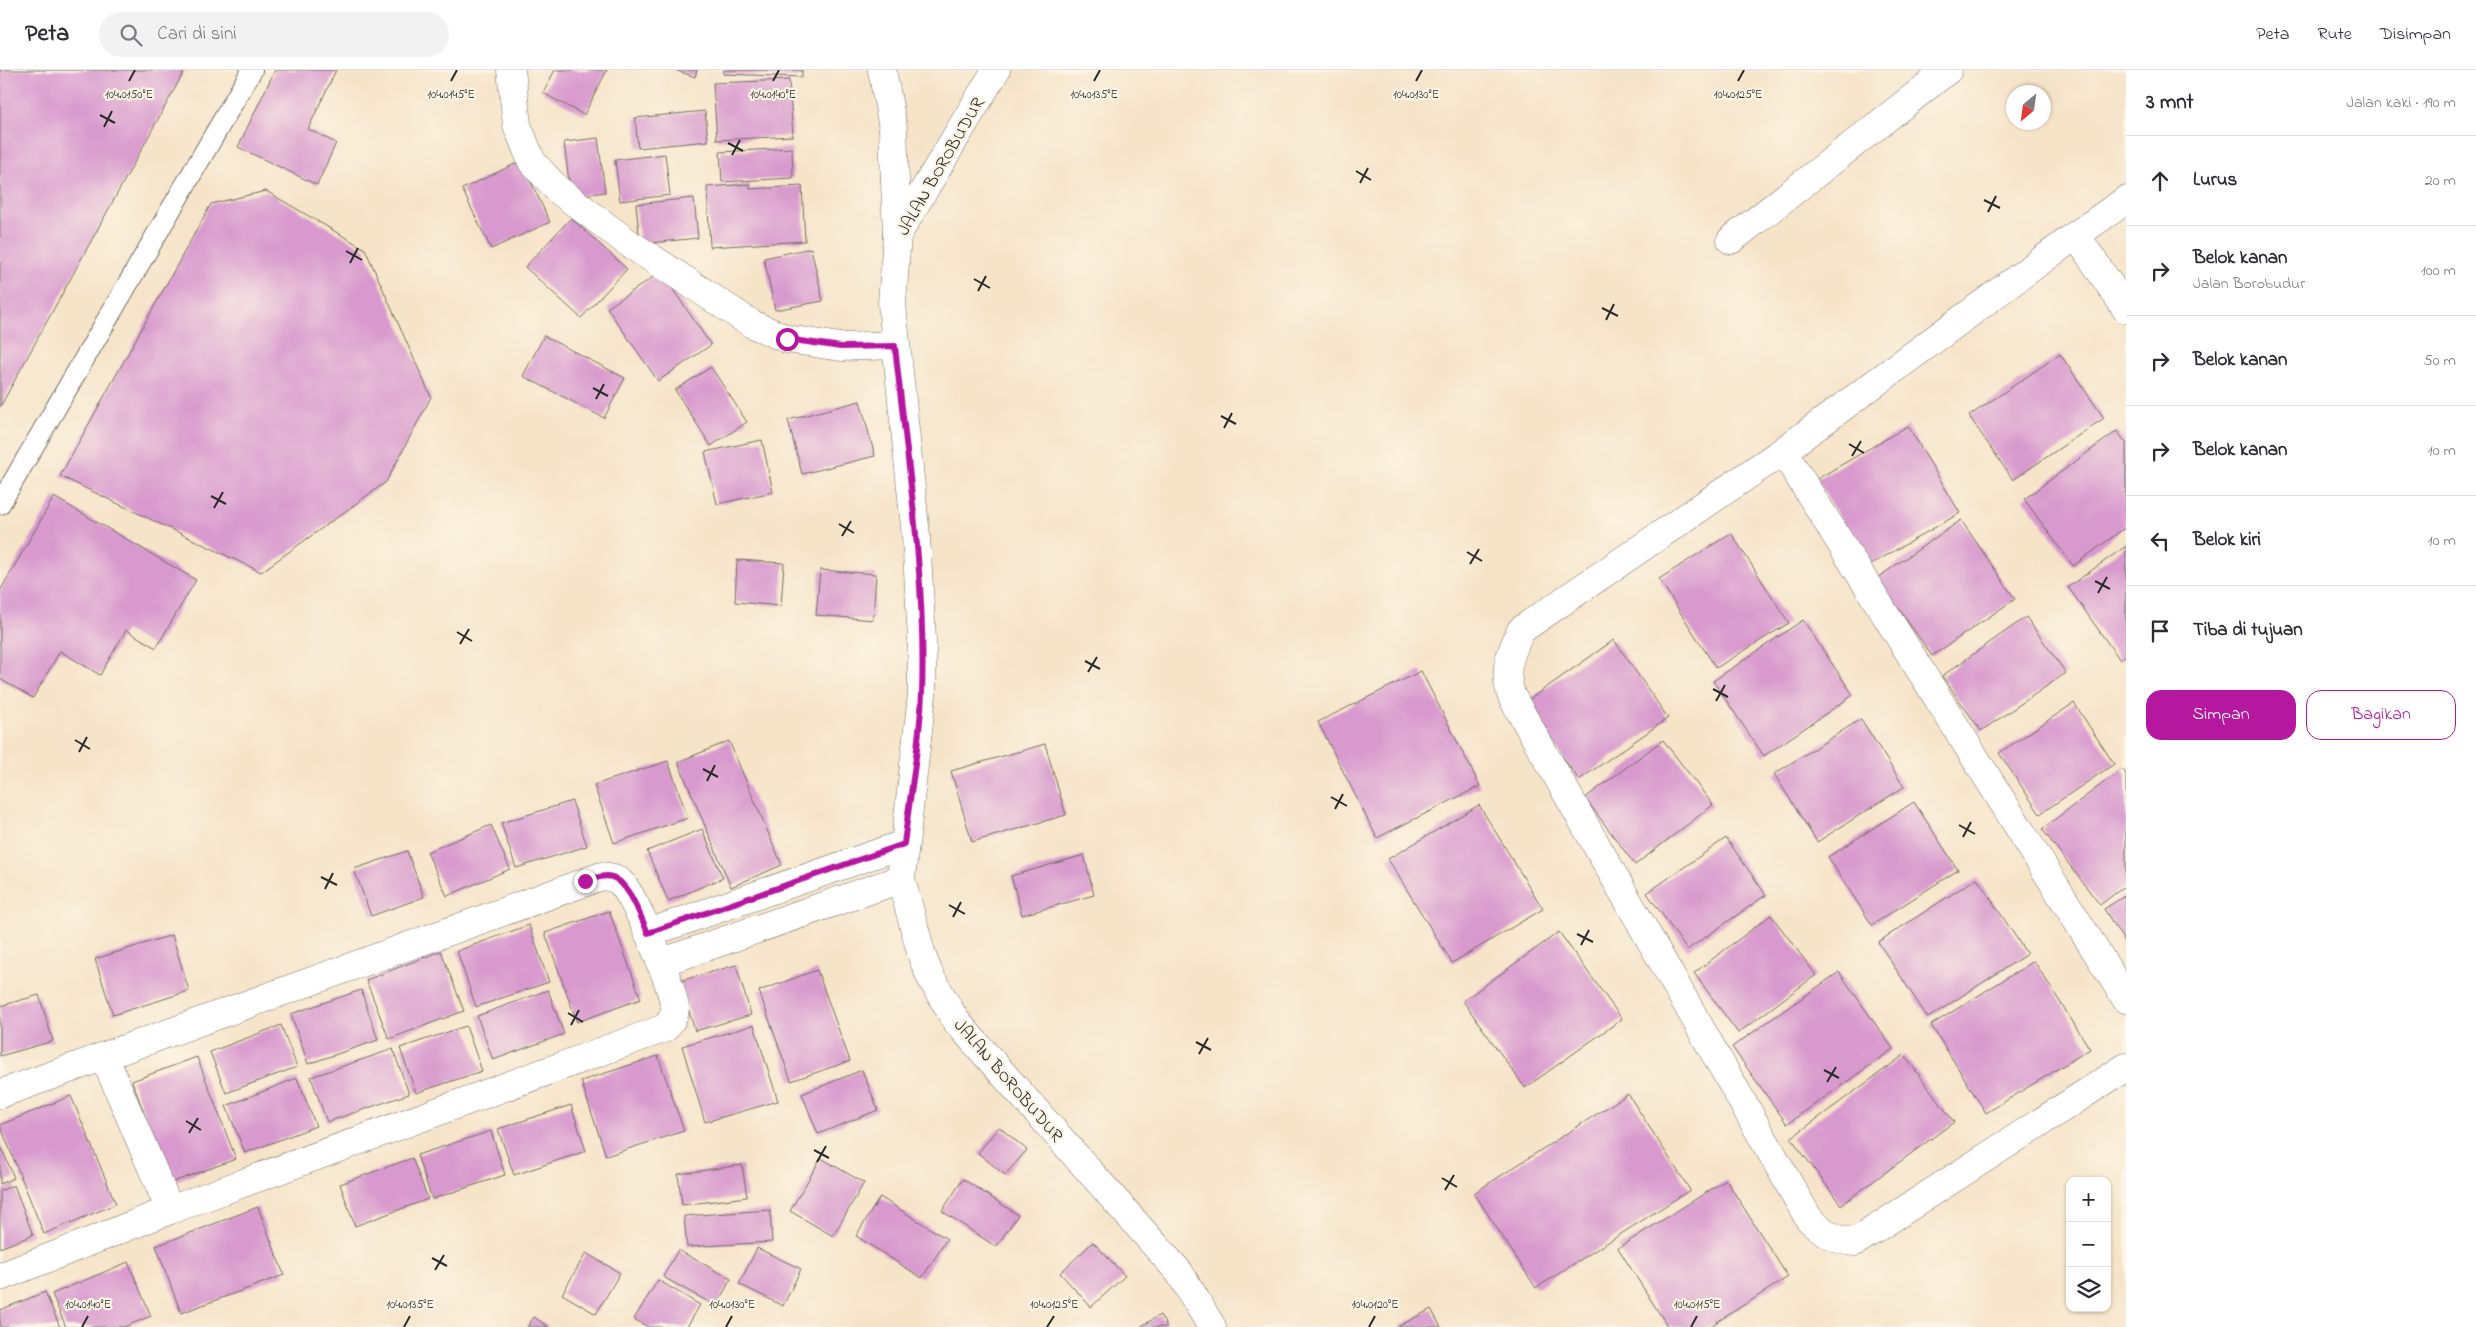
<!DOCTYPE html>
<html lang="id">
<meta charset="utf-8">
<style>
body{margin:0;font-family:"Indie Flower",sans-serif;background:#f2f2f3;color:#2b2b33}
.controls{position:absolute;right:15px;bottom:15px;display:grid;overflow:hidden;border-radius:10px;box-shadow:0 1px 4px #0004}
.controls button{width:45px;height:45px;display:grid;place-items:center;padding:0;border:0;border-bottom:1px solid #e1e1e2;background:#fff;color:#2b2b33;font:25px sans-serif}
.compass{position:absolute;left:2006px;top:15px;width:45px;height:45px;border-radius:50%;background:#fff;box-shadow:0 1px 4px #0004;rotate:209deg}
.stop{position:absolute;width:15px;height:15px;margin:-11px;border:4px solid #b5179e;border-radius:50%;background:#fff}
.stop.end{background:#b5179e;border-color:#fff;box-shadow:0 1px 5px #0008}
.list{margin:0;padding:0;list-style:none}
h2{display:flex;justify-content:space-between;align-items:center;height:65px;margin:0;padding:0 20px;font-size:21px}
h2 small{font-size:16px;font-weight:400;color:#7c7c81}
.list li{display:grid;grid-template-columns:32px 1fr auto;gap:15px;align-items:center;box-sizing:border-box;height:90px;padding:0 20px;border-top:1px solid #e1e1e2}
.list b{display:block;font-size:19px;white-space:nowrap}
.list p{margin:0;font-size:16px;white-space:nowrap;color:#7c7c81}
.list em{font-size:16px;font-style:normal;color:#7c7c81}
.actions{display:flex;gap:10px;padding:15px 20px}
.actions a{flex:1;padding:11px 0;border:1px solid #b5179e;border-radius:15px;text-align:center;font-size:18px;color:#b5179e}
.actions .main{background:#b5179e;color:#fff}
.icon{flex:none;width:28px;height:28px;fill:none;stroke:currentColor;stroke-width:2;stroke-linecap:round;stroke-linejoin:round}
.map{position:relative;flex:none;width:2126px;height:1257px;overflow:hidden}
header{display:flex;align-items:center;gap:30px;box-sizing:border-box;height:70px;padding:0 25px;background:#fff;border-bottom:1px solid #e1e1e2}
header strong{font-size:24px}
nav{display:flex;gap:28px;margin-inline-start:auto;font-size:18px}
.search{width:350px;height:45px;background:#f2f2f3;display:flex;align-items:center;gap:12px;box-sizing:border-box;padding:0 18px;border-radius:28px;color:#7c7c81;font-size:19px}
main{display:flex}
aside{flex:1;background:#fff}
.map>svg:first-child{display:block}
.building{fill:#d899ce}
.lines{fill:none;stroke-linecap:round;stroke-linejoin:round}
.service-casing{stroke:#726c62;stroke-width:22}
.minor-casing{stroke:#726c62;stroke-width:29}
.service{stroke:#fff;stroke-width:20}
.minor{stroke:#fff;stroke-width:28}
.route{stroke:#b5179e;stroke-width:6}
.ticks{fill:none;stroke:#2b2b2b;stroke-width:2}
.labels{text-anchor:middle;stroke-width:4.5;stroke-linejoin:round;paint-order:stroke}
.street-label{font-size:18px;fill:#2b2b2b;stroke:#fcf5e5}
.ticks-label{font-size:12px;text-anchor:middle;fill:#2b2b2b;stroke:#fcf5e5;stroke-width:4.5;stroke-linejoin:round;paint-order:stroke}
</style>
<header>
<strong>Peta</strong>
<div class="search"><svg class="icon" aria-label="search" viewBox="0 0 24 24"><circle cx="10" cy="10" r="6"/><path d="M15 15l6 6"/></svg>Cari di sini</div>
<nav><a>Peta</a><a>Rute</a><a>Disimpan</a></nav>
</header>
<main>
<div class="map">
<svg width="2126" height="1257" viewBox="0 0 2126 1257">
<rect width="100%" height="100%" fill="#fcf5e5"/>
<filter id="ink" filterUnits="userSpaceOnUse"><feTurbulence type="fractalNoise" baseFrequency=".02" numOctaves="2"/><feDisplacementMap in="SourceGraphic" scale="10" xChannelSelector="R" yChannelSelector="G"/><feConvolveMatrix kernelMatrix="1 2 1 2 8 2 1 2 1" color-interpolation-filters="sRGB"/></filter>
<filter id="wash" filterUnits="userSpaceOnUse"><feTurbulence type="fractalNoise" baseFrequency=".0096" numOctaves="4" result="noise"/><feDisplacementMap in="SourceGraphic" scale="20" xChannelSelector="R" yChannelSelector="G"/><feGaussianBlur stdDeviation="1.12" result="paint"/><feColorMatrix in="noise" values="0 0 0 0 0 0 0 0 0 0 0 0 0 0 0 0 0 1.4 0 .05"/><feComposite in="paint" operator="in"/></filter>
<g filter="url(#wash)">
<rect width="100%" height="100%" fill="#f6e4c9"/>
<g id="blocks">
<g class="building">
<path d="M0,0h185l-185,337z"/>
<path d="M275,0h61l-28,59 28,14 -19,42 -79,-38z"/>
<path d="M555,0h52l-23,45 -41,-22z"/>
<path d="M675,0h22l-2,7z"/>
<path d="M724,0h78v7l-79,-3z"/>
<path d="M789,10l4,56 -76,4 -4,-57z"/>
<path d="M705,41l3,30 -70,7 -3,-30z"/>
<path d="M598,68l7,54 -34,5 -7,-55z"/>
<path d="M792,78l1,30 -71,4 -2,-30z"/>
<path d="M665,84l5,41 -50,6 -5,-41z"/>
<path d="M521,91l29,61 -59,27 -29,-60z"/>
<path d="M750,114v5l52,-3 3,55 -95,6 -3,-60z"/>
<path d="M266,121l99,58 66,148 -45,85 -125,90 -201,-96 151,-272z"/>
<path d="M694,128l4,40 -58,6 -4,-40z"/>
<path d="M571,148l56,51 -46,49 -56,-51z"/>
<path d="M811,178l12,53 -48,9 -11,-52z"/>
<path d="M661,202l50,73 -53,36 -51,-73z"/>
<path d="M544,266l81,42 -21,40 -81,-42z"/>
<path d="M2060,284l44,64 -91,62 -44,-64z"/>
<path d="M711,297l36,55 -36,24 -36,-56z"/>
<path d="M860,331l15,55 -73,18 -14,-54z"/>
<path d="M1908,356l52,87 -92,53 -51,-87z"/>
<path d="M2117,361l9,12v84l-53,39 -49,-67z"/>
<path d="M762,370l11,52 -56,12 -12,-52z"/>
<path d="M54,427l142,83 -40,68 -30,-18 -26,45 -40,-24 -27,47 -33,-19v-88z"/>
<path d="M1961,450l54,79 -83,57 -55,-78z"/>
<path d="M1731,463l58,90 -73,45 -57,-89z"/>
<path d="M2126,476v109l-6,5 -52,-73z"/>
<path d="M737,490l47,3 -3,43 -46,-4z"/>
<path d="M820,500l56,4 -3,46 -57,-5z"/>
<path d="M2026,547l40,56 -85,58 -39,-55z"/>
<path d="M1803,550l50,75 -89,61 -51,-75z"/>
<path d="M1614,570l54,78 -89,62 -55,-77z"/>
<path d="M1421,601l59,115 -103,52 -59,-116z"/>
<path d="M2074,633l40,61 -74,50 -41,-61z"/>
<path d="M1861,649l43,68 -87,55 -43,-68z"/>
<path d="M1663,670l50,65 -78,60 -50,-67z"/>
<path d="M729,671l53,124 -51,22 -53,-125z"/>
<path d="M1045,674l21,71 -94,27 -21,-71z"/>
<path d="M668,691l20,57 -74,25 -20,-58z"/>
<path d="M2122,699l4,5v111l-26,20 -58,-76z"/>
<path d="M572,731l15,45 -71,22 -15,-45z"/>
<path d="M1914,732l44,68 -86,55 -44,-68z"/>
<path d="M1479,735l64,104 -91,54 -64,-104z"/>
<path d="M491,755l19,44 -63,27 -20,-44z"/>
<path d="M702,759l21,49 -55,23 -21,-50z"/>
<path d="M1726,768l40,57 -79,55 -40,-57z"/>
<path d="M407,781l17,46 -53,19 -17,-47z"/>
<path d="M1084,785l10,40 -72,20 -11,-39z"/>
<path d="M1977,808l50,76 -99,64 -50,-76z"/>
<path d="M2126,825v49l-22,-35z"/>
<path d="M609,841l32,88 -64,23 -32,-89z"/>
<path d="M1771,845l45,60 -78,58 -44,-60z"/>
<path d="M529,855l20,57 -73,25 -19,-56z"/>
<path d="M1559,862l63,87 -97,69 -62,-87z"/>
<path d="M172,865l17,56 -76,24 -18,-56z"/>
<path d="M441,881l23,60 -75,28 -23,-59z"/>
<path d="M2034,891l56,88 -104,64 -55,-88z"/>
<path d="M736,895l15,50 -56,16 -15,-50z"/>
<path d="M817,900l33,91 -59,20 -32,-90z"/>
<path d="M1839,902l54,77 -106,75 -55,-77z"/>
<path d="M361,920l17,50 -70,24 -17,-50z"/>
<path d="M548,920l16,44 -71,26 -16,-44z"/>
<path d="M39,925l14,46 -53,15v-50z"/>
<path d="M281,955l16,42 -71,26 -16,-41z"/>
<path d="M754,955l24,76 -73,21 -23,-76z"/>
<path d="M466,956l16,45 -66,22 -16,-45z"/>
<path d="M393,979l16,45 -82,28 -16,-45z"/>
<path d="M1904,985l50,67 -113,83 -50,-67z"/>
<path d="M658,986l26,75 -78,25 -25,-75z"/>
<path d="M197,987l39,102 -66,24 -38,-102z"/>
<path d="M862,1000l16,40 -60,24 -16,-40z"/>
<path d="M297,1008l19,48 -71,27 -19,-47z"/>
<path d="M1628,1024l62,96 -154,98 -62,-95z"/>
<path d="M71,1026l45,108 -72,30 -44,-109z"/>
<path d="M571,1035l15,46 -72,24 -16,-46z"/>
<path d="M999,1057l28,23 -22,25 -27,-22z"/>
<path d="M491,1061l14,44 -73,24 -15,-44z"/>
<path d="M0,1074l14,34 -14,6z"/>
<path d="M412,1088l16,41 -73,27 -15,-42z"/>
<path d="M821,1088l43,25 -31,53 -43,-25z"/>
<path d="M742,1095l5,32 -65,8 -4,-31z"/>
<path d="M963,1109l55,36 -22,32 -54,-36z"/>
<path d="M1726,1110l62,97 -79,50h-41l-50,-79z"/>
<path d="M14,1115l19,50 -33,13v-57z"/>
<path d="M880,1127l67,42 -25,39 -66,-42z"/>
<path d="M258,1137l26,68 -103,38 -25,-67z"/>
<path d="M770,1140l2,32 -85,5 -3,-31z"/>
<path d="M1093,1172l32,34 -34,31 -31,-34z"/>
<path d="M757,1178l44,21 -18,37 -44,-22z"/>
<path d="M678,1180l53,29 -15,27 -53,-29z"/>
<path d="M586,1183l34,20 -24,41 -34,-20z"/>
<path d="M128,1192l23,54 -27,11h-58l-14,-33z"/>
<path d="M658,1210l42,25 -13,22h-39l-14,-8z"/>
<path d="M45,1222l15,35h-60v-17z"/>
<path d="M1431,1239l10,18h-44z"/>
<path d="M1160,1245l7,12h-27z"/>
<path d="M534,1247l15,10h-22z"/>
</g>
</g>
</g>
<g filter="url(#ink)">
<use href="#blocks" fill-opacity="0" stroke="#726c62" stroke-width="1"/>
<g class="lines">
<defs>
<path id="service" d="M0,434l252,-434"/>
<g id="minor">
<path d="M511,0l6,55 15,37 26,28 69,52 125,82 35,15 54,8 54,-2"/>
<path d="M882,0l11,58 4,107"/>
<path d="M996,0l-99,165 -5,69 24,232 6,104v55l-21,184 21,77 8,20 26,45 223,251 33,55"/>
<path d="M2076,165l50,74"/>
<path d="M1731,170l217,-170"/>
<path d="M1783,381l293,-216 50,-35"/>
<path d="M648,863l256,-89"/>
<path d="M660,893l241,-84"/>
<path d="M2126,929l-343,-548 -262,179c-11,25 -19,40 -9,67l297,522c17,15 24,21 46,23l271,-175"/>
<path d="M104,986l66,154"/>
<path d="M0,1024l602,-218c7,1 13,1 18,6 16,14 52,104 55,126 0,8 -5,15 -10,20l-495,182 -170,67"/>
</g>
</defs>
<use href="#service" class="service-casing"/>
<use href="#minor" class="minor-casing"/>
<use href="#service" class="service"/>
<use href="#minor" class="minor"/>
</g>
</g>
<g class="lines" filter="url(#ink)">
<path class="route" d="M585,811c8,-2 19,-7 27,-4 17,5 29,41 36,56l256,-89c6,-50 16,-101 18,-151 4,-116 -15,-233 -27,-347l-54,1 -54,-8"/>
</g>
<path class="ticks" d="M129,11l6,-11M451,11l6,-11M773,11l6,-11M1094,11l6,-11M1416,11l6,-11M1738,11l6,-11M100,45l15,8M104,57l8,-16M728,73l15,8M732,85l8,-15M1356,101l15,9M1360,113l8,-15M1984,130l16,8M1988,142l8,-16M346,181l16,9M350,193l8,-15M974,209l16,9M978,221l8,-15M1602,238l16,8M1606,250l8,-16M593,318l15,8M596,329l8,-15M1221,346l15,8M1224,358l8,-15M1849,374l15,9M1852,386l9,-15M211,426l15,8M214,438l9,-16M839,454l15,9M842,466l9,-15M1467,482l15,9M1470,494l9,-15M2095,511l15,8M2098,523l9,-16M457,562l15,9M460,574l9,-15M1085,591l15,8M1088,602l9,-15M1713,619l15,8M1716,631l9,-16M75,670l15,9M79,682l8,-15M703,699l15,8M707,711l8,-16M1331,727l16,9M1335,739l8,-15M1959,755l16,9M1963,767l8,-15M321,807l16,8M325,819l8,-16M949,835l16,9M953,847l8,-15M1577,864l16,8M1581,875l8,-15M568,943l15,9M571,955l8,-15M1196,972l15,8M1199,984l9,-16M1824,1000l15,8M1827,1012l9,-15M186,1051l15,9M189,1063l9,-15M814,1080l15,8M817,1092l9,-16M1442,1108l15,9M1445,1120l9,-15M432,1188l15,8M435,1200l9,-15M82,1257l6,-11M404,1257l6,-11M726,1257l6,-11M1047,1257l7,-11M1369,1257l6,-11M1691,1257l6,-11"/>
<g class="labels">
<g class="street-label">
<text transform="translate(940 96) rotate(-60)" y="6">JALAN BOROBUDUR</text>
<text transform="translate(1009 1010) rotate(49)" y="6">JALAN BOROBUDUR</text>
</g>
</g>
<g class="ticks-label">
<text x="129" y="28">104.0150°E</text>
<text x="451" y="28">104.0145°E</text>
<text x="773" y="28">104.0140°E</text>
<text x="1094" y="28">104.0135°E</text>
<text x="1416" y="28">104.0130°E</text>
<text x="1738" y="28">104.0125°E</text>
<text x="88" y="1238">104.0140°E</text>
<text x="410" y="1238">104.0135°E</text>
<text x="732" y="1238">104.0130°E</text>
<text x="1054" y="1238">104.0125°E</text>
<text x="1375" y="1238">104.0120°E</text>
<text x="1697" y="1238">104.0115°E</text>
</g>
</svg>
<div class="controls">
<button>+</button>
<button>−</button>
<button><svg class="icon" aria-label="layers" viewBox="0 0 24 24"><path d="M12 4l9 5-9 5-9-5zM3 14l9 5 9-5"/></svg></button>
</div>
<svg class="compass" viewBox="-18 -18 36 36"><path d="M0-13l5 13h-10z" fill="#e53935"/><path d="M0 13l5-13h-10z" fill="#7c7c81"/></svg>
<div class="stop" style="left:787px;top:269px"></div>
<div class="stop end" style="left:585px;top:811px"></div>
</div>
<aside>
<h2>3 mnt<small>Jalan kaki · 190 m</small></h2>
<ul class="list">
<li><svg class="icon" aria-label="ahead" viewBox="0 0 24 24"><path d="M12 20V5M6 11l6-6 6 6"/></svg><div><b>Lurus</b></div><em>20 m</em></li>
<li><svg class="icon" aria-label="right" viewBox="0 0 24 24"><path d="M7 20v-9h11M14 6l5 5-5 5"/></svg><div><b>Belok kanan</b><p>Jalan Borobudur</p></div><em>100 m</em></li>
<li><svg class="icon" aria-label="right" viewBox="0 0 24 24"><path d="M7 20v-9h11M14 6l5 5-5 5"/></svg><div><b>Belok kanan</b></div><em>50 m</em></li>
<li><svg class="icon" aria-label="right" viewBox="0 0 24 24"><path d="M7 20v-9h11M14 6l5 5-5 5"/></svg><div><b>Belok kanan</b></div><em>10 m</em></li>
<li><svg class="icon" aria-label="left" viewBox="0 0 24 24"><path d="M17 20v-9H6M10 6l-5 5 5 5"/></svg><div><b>Belok kiri</b></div><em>10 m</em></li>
<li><svg class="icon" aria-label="arrive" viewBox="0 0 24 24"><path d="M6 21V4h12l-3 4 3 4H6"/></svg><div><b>Tiba di tujuan</b></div></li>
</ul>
<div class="actions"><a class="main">Simpan</a><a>Bagikan</a></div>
</aside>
</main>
